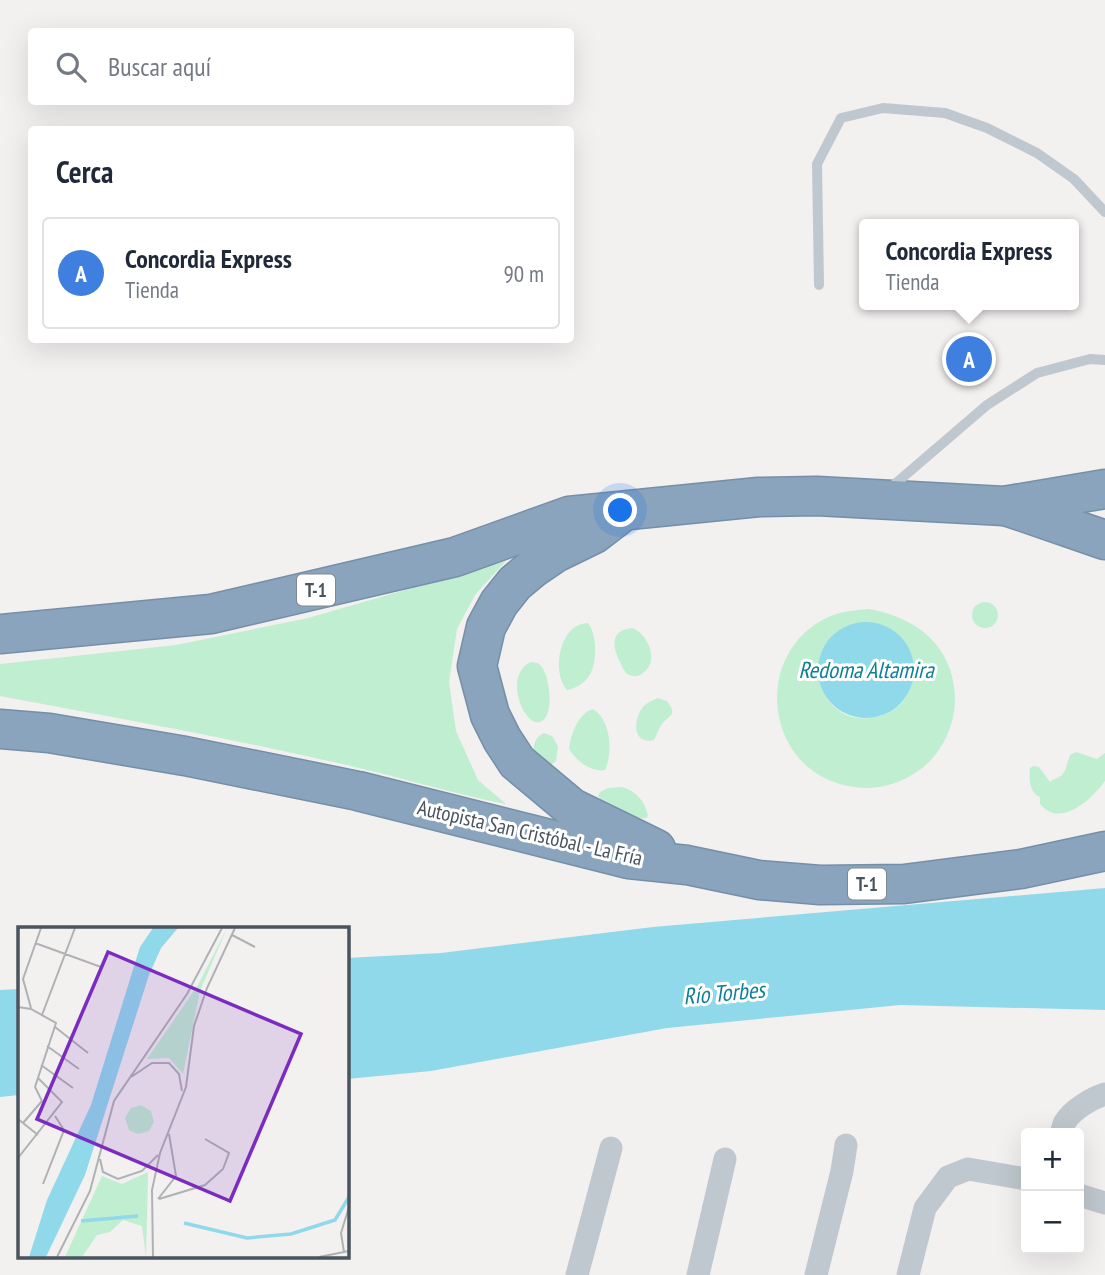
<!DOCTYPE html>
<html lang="es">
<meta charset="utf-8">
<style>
body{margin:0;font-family:"PT Sans Narrow",sans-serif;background:#f6f6f7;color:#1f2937}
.controls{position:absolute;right:21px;bottom:21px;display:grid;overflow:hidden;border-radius:7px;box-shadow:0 7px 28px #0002}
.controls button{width:63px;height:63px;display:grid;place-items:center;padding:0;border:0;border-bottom:2px solid #e0e1e3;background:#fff;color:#1f2937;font:35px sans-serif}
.you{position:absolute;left:621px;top:511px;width:24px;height:24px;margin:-18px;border:5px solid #fff;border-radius:50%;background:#1a73e8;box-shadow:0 0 0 10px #1a73e833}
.badge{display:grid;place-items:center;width:46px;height:46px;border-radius:50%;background:#1e76df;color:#fff;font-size:23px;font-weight:700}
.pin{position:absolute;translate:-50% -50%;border:4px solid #fff;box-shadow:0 2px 7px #0006}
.popup{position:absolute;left:859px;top:219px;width:220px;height:91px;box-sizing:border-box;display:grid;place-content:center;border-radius:7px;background:#fff;filter:drop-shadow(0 2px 5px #0005);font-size:23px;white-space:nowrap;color:#747a83}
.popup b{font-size:26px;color:#1f2937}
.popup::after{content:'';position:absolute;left:50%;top:100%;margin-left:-14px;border:14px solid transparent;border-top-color:#fff}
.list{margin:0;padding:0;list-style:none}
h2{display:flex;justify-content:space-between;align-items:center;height:91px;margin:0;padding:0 28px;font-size:30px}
h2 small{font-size:23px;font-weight:400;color:#747a83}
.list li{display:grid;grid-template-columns:46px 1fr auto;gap:21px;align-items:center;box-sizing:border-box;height:112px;margin:0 14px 14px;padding:0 14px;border:2px solid #e0e1e3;border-radius:7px}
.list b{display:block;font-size:26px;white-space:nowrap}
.list p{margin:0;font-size:23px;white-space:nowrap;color:#747a83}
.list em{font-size:23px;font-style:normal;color:#747a83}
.icon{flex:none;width:38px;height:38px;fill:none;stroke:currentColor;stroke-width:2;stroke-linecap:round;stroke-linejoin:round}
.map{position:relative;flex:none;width:1105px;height:1275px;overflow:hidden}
.search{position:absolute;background:#fff;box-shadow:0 7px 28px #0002;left:28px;top:28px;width:546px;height:77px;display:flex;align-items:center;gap:18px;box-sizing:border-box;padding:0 24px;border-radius:7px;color:#747a83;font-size:26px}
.panel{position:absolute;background:#fff;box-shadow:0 7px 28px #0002;left:28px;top:126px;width:546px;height:217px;border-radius:7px}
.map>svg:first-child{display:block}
.green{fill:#c0eed1;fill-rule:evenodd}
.water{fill:#8fd9ea}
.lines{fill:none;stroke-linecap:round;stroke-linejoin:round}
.highway-casing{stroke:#758fa9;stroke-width:41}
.lane{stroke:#bfc8ce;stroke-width:10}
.street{stroke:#bfc8ce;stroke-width:23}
.highway{stroke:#8aa4bd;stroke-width:38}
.labels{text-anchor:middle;stroke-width:6;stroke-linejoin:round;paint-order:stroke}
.shield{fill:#fff;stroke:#80878e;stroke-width:2}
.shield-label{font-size:19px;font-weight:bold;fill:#49545d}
.street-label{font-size:21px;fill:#49545d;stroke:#fff}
.water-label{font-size:23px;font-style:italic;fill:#108099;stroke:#fff}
.inset-river{fill:none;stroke:#8fd9ea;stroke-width:3.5}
.inset-road{fill:none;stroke:#afb2b5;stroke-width:2}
.view{fill:#7b2cbf;fill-opacity:0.15;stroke:#7b2cbf;stroke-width:3.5}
.inset-edge{fill:none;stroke:#49545d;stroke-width:3.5}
</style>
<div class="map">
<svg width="1105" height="1275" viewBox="0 0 1105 1275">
<rect width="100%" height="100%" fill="#f3f0f0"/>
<g class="green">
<path d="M506,561l-31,34 -18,34 -8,53 7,49 22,49 28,24c-52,-10 -103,-26 -155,-38 -116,-27 -234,-48 -351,-70v-32l176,-19 132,-27z"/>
<circle cx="985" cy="615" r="13"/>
<path d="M869,609c47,8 84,37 86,87 1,30 -15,62 -40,77 -20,13 -43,18 -67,13 -86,-17 -97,-138 -15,-171 12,-4 24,-5 36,-6zM862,623c65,1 69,88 8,95 -57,7 -76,-84 -8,-95z"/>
<path d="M588,623c5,7 6,13 7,22 1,21 -4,40 -28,45 -16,-18 -8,-66 21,-67z"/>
<path d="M633,628c15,7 27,33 10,45 -4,4 -11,4 -16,1 -3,-3 -6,-10 -8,-14 -7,-16 -8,-30 14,-32z"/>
<path d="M531,662c5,1 7,0 10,4 9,9 14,52 -1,56 -17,5 -37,-48 -9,-60z"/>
<path d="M658,698l9,3c11,15 3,13 -5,23 -4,5 -5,11 -8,16 -22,5 -21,-21 -11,-33 4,-5 9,-6 15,-9z"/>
<path d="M593,709c18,11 20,44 12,61 -13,3 -29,-9 -36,-21 1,-13 9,-36 24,-40z"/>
<path d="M544,733l8,3 6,10 -2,15 -8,6 -15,-13c0,-9 2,-17 11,-21z"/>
<path d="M1076,752l21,7 8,-6v28c-13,18 -45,48 -65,23v-7c-11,-4 -11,-19 -10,-29l3,-2 6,1 11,15c2,-3 6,-3 9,-5 7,-3 8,-15 11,-22z"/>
<path d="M622,787c14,4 23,14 26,29l-2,2c-14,2 -40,-10 -48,-22l2,-4 8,-4z"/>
</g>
<g class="water">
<circle cx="866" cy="670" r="48"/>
<path d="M1105,888v122l-205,-5 -233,23 -236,43 -84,8v-121l94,-5 212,-26z"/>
<path d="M19,989v106l-19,2v-107z"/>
</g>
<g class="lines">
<defs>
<g id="highway">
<path d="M1006,506l99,34"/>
<path d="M620,514l-26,20 -39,19 -22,15 -18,15 -16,20 -13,24 -9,39 13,49 12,24 15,23 55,46 84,41"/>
<path d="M0,634l211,-20 244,-57 114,-41 190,-19 58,-1 187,10 101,-17"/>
<path d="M0,729l49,4 136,23 173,35 271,68 58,6 72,15 61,5 84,-1 117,-15 84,-18"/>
</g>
</defs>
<use href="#highway" class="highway-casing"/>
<g class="lane">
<path d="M819,285l-2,-121 24,-46 42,-10 62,5 42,15 50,25 37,26 31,33"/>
<path d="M888,490l99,-85 50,-32 53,-14 15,1"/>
</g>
<g class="street">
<path d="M1061,1133c2,-4 2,-8 4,-11 7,-12 27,-24 40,-28"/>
<path d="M1079,1195l26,8"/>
<path d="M577,1275l34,-127"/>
<path d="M698,1275l27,-116"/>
<path d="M816,1275l26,-104 4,-26"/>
<path d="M908,1275l17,-67 23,-31 20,-8 58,10"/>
</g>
<use href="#highway" class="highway"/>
</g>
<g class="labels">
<g class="shield">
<rect x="297" y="574.5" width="38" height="31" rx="5"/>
<rect x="848" y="868.5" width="38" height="31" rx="5"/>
</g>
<g class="shield-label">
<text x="316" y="597">T-1</text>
<text x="867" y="891">T-1</text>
</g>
<g class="street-label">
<text transform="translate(530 833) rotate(13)" y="7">Autopista San Cristóbal - La Fría</text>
</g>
<g class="water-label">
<text x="866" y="678">Redoma Altamira</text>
<text transform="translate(724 993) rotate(-5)" y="8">Río Torbes</text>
</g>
</g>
<g transform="translate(18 927)">
<rect width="331" height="331" fill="#f3f0f0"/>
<path d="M209,1l-27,63 -17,83 -14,-16 -22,1 51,-74zM123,178l10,6 3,11 -5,9 -11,3 -9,-4 -4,-12 6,-10zM130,245l-2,85 -4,-31 -19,-6 -13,12 -13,3 -15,22h-17l37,-81 20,8z" fill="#c0eed1"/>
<path d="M135,1h25l-17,20 -12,27 -64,200 -39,82h-17l18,-57 44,-95 49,-158z" fill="#8fd9ea"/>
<path class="inset-river" d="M63,294l57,-5M166,296l63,15 44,-4 44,-14 14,-23"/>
<path class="inset-road" d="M214,8l23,12M17,16l66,24M0,80l13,2 25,14 -18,55 24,24 -44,56M13,81l-8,-29 18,-51M24,88l33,-87M37,100l33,26M29,119l32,23M23,138l32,23M113,150l21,-14h17l10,11 3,17M0,192l20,16M5,196l19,-22 -7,-14 3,-9M82,232l3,13 15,7 24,-8 16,-16M25,257l21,-54 -9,-14M140,272l18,-23 -7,-42M141,272l46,-14 18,-16 6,-16 -24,-14M326,325l-3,-19 8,-26M39,330l33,-66 24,-90 73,-107 35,-66M135,330l-1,-67 8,-37 26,-66 8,-61 13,-38 28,-60M301,330l30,-6"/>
<path class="view" d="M90,25l193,82 -71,167 -193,-82z"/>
<rect width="331" height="331" class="inset-edge"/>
</g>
</svg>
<div class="controls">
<button>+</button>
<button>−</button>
</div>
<div class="you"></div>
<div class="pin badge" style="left:969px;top:359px;background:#3f7fe0">A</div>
<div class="popup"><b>Concordia Express</b>Tienda</div>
<div class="search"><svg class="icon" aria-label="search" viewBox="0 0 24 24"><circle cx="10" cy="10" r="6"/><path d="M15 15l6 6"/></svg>Buscar aquí</div>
<section class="panel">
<h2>Cerca<small></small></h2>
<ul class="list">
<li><span class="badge" style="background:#3f7fe0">A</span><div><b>Concordia Express</b><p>Tienda</p></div><em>90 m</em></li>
</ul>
</section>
</div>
